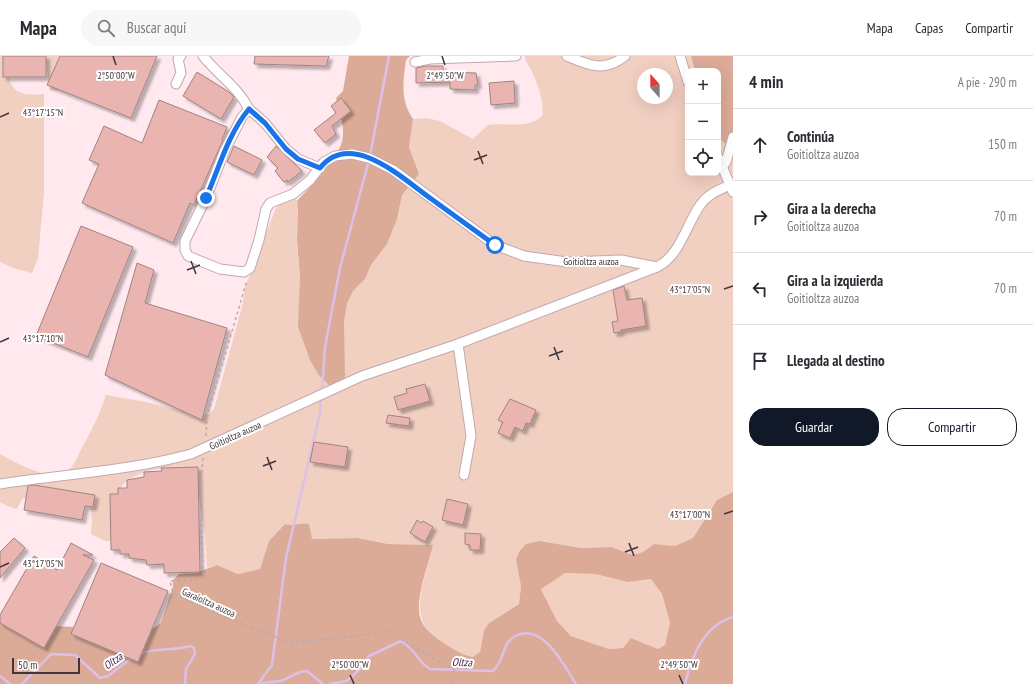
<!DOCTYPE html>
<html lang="es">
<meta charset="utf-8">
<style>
body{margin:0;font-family:"PT Sans Narrow",sans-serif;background:#f7f7f7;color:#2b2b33}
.controls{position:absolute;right:12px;top:12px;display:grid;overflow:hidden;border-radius:8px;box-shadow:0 4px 16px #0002}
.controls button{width:36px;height:36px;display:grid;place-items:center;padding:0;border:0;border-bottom:1px solid #e1e1e2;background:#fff;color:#2b2b33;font:20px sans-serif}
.compass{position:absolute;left:637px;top:12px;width:36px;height:36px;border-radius:50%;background:#fff;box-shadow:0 4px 16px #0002;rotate:339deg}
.scale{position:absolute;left:12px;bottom:10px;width:68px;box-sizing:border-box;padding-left:4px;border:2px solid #403538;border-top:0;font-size:11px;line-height:14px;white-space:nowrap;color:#403538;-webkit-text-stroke:3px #fff;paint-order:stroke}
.stop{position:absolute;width:12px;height:12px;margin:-9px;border:3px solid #1a73e8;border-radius:50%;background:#fff}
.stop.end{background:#1a73e8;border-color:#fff;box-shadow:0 1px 4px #0008}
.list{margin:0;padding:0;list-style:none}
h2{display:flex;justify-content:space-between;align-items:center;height:52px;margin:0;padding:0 16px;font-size:17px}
h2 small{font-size:13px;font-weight:400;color:#7c7c81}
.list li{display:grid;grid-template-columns:26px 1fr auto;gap:12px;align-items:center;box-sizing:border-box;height:72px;padding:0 16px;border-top:1px solid #e1e1e2}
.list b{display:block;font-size:15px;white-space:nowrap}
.list p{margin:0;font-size:13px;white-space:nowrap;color:#7c7c81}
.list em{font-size:13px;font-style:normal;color:#7c7c81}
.actions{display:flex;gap:8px;padding:12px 16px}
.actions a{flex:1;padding:9px 0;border:1px solid #111827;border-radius:16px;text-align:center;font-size:14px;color:#111827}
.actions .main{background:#111827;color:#fff}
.icon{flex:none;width:22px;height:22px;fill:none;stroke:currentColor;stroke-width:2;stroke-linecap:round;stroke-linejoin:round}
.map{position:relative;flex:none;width:733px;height:628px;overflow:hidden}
header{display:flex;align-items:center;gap:24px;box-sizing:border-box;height:56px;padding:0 20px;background:#fff;border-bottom:1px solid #e1e1e2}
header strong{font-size:19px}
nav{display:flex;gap:22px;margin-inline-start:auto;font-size:14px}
.search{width:280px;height:36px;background:#f7f7f7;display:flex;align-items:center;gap:10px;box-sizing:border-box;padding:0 14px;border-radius:22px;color:#7c7c81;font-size:15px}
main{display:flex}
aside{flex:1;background:#fff}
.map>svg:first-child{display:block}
.green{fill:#f1cfc1;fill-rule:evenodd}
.forest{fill:#dbab97;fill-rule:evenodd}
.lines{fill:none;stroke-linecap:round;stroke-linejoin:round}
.stream{stroke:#ddc0e8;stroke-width:2.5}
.building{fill:#eab4b1;stroke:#9f8482;filter:url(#shadow)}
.minor-casing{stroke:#c3a8af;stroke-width:11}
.path{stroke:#bba8ad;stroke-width:1.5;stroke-dasharray:3 3;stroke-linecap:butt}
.minor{stroke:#fff;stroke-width:9}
.route{stroke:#1a73e8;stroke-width:5}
.ticks{fill:none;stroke:#403538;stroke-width:1.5}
.labels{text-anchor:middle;stroke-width:4;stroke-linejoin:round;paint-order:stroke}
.street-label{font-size:10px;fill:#403538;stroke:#fff}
.water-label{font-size:11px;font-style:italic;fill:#442051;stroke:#fff}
.ticks-label{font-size:10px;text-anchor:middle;fill:#403538;stroke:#fff;stroke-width:4;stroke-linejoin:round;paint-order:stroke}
</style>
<header>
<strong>Mapa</strong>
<div class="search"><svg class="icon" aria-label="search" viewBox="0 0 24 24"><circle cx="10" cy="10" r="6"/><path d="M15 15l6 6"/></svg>Buscar aquí</div>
<nav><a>Mapa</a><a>Capas</a><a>Compartir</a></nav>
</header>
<main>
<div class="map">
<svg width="733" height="628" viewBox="0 0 733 628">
<defs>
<filter id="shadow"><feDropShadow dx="3.5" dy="3.5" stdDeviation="1" flood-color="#0004"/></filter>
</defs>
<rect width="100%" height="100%" fill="#ffe8ee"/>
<g class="green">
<path d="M0,0h7c2,31 3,41 37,38v98l-6,66 -6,15 -19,-5 -13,-6z"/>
<path d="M45,0h27l-15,35 -7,-1z"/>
<path d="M525,0h166l4,15h-7v102h30v-36l12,11h3v344l-16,8 -24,38 -18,8 -21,-2 -11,8 -10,3 -22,-8 -30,1 -41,-7 -24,19 5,26 -2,18 -30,19 -5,7 -4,22 -7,5c-12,-2 -20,-8 -30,-14 -41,-25 -16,-63 -10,-98l-45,-1 -31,-6 -46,1 -6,-16 -12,3 -8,-2 -16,17 -9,28 -22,5 -21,-9 -10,3 -2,-33 -9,-53 -10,-15c-19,-2 -58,5 -67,23l-5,51h-9l-14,-7 1,-14 -3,-19 -57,-6 -10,4 -5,10 -10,-3 -7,-4v-48c15,9 54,30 69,16 6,-6 10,-17 14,-24 9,-17 17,-32 23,-51l40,7 52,13 11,-1 5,-5 29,-106 2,-16 35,-89h16c4,14 0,28 1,41 0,13 2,26 3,39l44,44 3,-18 6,-13 12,-12 6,-14 16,-21 10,-25 5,-25 17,-20 -10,-27 4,-28 13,-1 14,3 33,18 15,-14c18,-3 39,5 54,-9 3,-13 -5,-34 -11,-46 -2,-5 -6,-8 -6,-14zM643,18h24v24h-24z"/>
<path d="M565,517l30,1 33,8 23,-3 11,15 8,29 -5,22 -7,4 -27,-11 -8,10 -14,1 -38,-13 -14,-15 -16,-33z"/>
</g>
<g class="forest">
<path d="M349,0h61l-4,4c-3,22 -6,40 7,59l-4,28 10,27 -17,21 -5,24 -10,25 -16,21 -6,14 -12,12 -6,13 -3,18 1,56 -4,8 -12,-1 -11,-11 -8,-14 -12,-33 2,-49 -3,-39 1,-29 -1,-9c14,-16 48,-47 46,-69 0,-11 -5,-23 -7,-34l7,-7z"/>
<path d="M691,0h42v92h-3l-12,-11v-66h-23z"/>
<path d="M733,436v192h-733v-68l34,9 39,2 22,7 42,5 24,-16 12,-36v-7l6,-6 17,-1 21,-8 21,9 22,-5 9,-28 16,-17c9,3 16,-2 24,0l3,15 45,-1 31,6 45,1c-4,19 -18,53 -13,72 3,12 16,21 25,27 10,6 17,11 28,13l7,-5 4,-22 5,-7 30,-19 2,-18 -5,-26 3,-8 7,-8 14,-3 41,7 30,-1 22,8 10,-3 11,-8 21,2 18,-8 24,-38zM565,517l30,1 33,8 23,-3 11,15 8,29 -5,22 -7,4 -27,-11 -8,10 -14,1 -38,-13 -14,-15 -16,-32z"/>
</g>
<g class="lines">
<g class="stream">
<path d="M370,100l19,-100"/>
<path d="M322,336l3,-45 15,-79 29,-108"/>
<path d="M141,597c16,-5 33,-2 49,-7l4,2 1,6 -9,15 -1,15"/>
<path d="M0,620l10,8"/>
<path d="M22,628l29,-30 24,1 25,23 8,-2 25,-19"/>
<path d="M258,628l14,-19 14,-107 34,-145 1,-16"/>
<path d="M261,628c7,-3 15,-1 22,-4 9,-3 14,-9 24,-9l16,13"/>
<path d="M330,628l17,-3 12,-11 10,-14 32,-15c15,9 15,19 29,28l63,2c10,-10 8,-16 14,-27 3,-5 9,-9 14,-10 24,-7 44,33 55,50"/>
<path d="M685,628c7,-28 18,-58 48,-67"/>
</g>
</g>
<g class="building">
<rect x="3" y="0" width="43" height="21"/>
<path d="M60,0h97l-26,62 -84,-33z"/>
<path d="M255,0h74l-3,10 -72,-2z"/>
<path d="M426,10h17v5l2,1 31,1 2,12h-3v5l-25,-1v-7l-34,1v-15z"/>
<path d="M197,16l32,20 5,5 -13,22 -38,-23z"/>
<path d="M514,25l1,22 -24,2 -2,-22z"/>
<path d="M341,42l10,13 -19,15 4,8 -11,9 -11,-13 22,-17 -5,-7z"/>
<path d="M159,44l68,27 -5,13h1l-29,65 -4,-2 -17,40 -91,-40 17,-39 -10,-4 15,-34 38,17z"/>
<path d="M234,90l28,14 -8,15 -27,-13z"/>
<path d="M276,90l26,25 -14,11 -1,-2 -3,2 -9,-11 3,-3 -11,-11z"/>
<path d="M81,170l52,21 -45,110 -52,-21z"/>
<path d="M137,207l17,7 -9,33 82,25 -25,92 -97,-45z"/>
<path d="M624,230l3,14 15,-2 4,28 -25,4v2l-7,1 -2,-11 6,-1 -5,-31z"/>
<path d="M425,328l5,17 -32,9 -4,-13 13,-4 -1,-4z"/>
<path d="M510,343l26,11 -6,14 -4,-1 -3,8 -8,-4 -5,11 -12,-5 5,-11 -5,-2z"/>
<path d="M388,359l22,3 -1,8 -23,-3z"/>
<path d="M314,386l34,5 -3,20 -35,-5z"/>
<path d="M198,411l2,105 -36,1v-9l-17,1 -1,-5 -17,-2v-4h-9v-4h-9l-1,-56h8v-6h9v-8l17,-3v-5l18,-1 -1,-3z"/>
<path d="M34,429l61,10 -2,12 -8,-1 -3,14 -58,-10 4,-24z"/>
<path d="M447,443l21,5 -5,21 -21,-5z"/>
<path d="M417,464l4,3 2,-2 10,6 -8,15 -15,-9z"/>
<path d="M465,477l16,1 -1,16h-10v-5l-5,-1z"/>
<path d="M14,482l11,10 -25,30v-26z"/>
<path d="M71,487l22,12h-10l11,5 -50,88 -44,-25v-8l34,-59 23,14z"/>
<path d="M101,507l67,28 -30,71 -67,-28z"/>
</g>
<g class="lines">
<defs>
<g id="minor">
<path d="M203,0c15,19 35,31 46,53"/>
<path d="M567,0c21,9 37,17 58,0"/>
<path d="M680,0l8,26"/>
<path d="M415,6l15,-3 86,-3"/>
<path d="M176,28l5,-11 -3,-14 3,-3"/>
<path d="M718,101l15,35"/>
<path d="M722,111l4,-5 7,-25"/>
<path d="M320,112l-22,-9 -12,-10 -21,-26 -16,-14 -7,8 -17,33 -19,48 -21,43v9l3,6 32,13 24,3 6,-4 9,-28 7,-31 4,-6 23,-9 17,-14 14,-18 11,-6 17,-2 17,4 24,12 102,75 29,11 43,6 54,-2 36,7"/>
<path d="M458,288l13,92 -7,39"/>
<path d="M0,428c64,-10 129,-13 191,-30l171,-78 96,-32 199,-77c24,-12 29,-43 44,-63 7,-10 18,-14 29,-19"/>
</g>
</defs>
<use href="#minor" class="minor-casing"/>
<g class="path">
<path d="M206,380l1,-19 40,-137"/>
<path d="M203,402l-2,20 2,101 -33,2 3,12 34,17 83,33 66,-7 31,-5 67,39 -1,14"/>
</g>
<use href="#minor" class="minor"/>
</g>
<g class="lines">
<path class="route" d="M206,142c13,-30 22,-64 43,-89l16,14 21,26 12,10 22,9c31,-39 83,11 110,30 22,16 43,31 65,47"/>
</g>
<path class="ticks" d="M113,0l3,9M442,0l3,9M0,61l9,-4M478,95l5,13M474,104l13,-5M191,205l5,13M187,214l13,-5M724,233l9,-3M0,286l9,-4M554,291l5,13M549,300l14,-5M267,401l5,13M263,410l13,-5M724,458l9,-3M629,487l5,13M625,496l13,-5M0,511l9,-4M350,619l4,9M679,619l4,9"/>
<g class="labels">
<g class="street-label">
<text x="591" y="209">Goitioltza auzoa</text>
<text transform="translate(235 379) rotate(-24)" y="4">Goitioltza auzoa</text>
<text transform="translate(209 546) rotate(24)" y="4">Garaioltza auzoa</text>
</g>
<g class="water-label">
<text transform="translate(113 605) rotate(-35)" y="4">Oltza</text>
<text transform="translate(462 606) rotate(2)" y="4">Oltza</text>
</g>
</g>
<g class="ticks-label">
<text x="116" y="23">2°50'00"W</text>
<text x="445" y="23">2°49'50"W</text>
<text x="43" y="60">43°17'15"N</text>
<text x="690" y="237">43°17'05"N</text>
<text x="43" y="286">43°17'10"N</text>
<text x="690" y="462">43°17'00"N</text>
<text x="43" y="511">43°17'05"N</text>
<text x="350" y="612">2°50'00"W</text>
<text x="679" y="612">2°49'50"W</text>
</g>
</svg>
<div class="controls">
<button>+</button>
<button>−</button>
<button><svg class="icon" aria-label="locate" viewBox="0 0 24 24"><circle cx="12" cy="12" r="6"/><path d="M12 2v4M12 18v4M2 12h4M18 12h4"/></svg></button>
</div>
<svg class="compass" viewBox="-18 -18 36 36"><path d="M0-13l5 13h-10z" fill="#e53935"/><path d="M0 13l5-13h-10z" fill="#7c7c81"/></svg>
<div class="scale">50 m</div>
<div class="stop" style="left:495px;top:189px"></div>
<div class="stop end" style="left:206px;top:142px"></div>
</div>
<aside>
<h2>4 min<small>A pie · 290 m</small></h2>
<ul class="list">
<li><svg class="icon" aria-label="ahead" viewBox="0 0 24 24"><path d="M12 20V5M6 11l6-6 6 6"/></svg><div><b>Continúa</b><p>Goitioltza auzoa</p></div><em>150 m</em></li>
<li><svg class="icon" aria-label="right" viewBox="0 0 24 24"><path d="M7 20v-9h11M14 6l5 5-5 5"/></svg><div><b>Gira a la derecha</b><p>Goitioltza auzoa</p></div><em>70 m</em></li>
<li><svg class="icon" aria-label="left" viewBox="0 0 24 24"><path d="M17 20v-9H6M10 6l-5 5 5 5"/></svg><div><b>Gira a la izquierda</b><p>Goitioltza auzoa</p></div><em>70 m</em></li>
<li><svg class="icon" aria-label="arrive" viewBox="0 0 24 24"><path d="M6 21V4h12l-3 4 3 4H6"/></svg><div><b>Llegada al destino</b></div></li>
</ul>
<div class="actions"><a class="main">Guardar</a><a>Compartir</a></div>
</aside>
</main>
